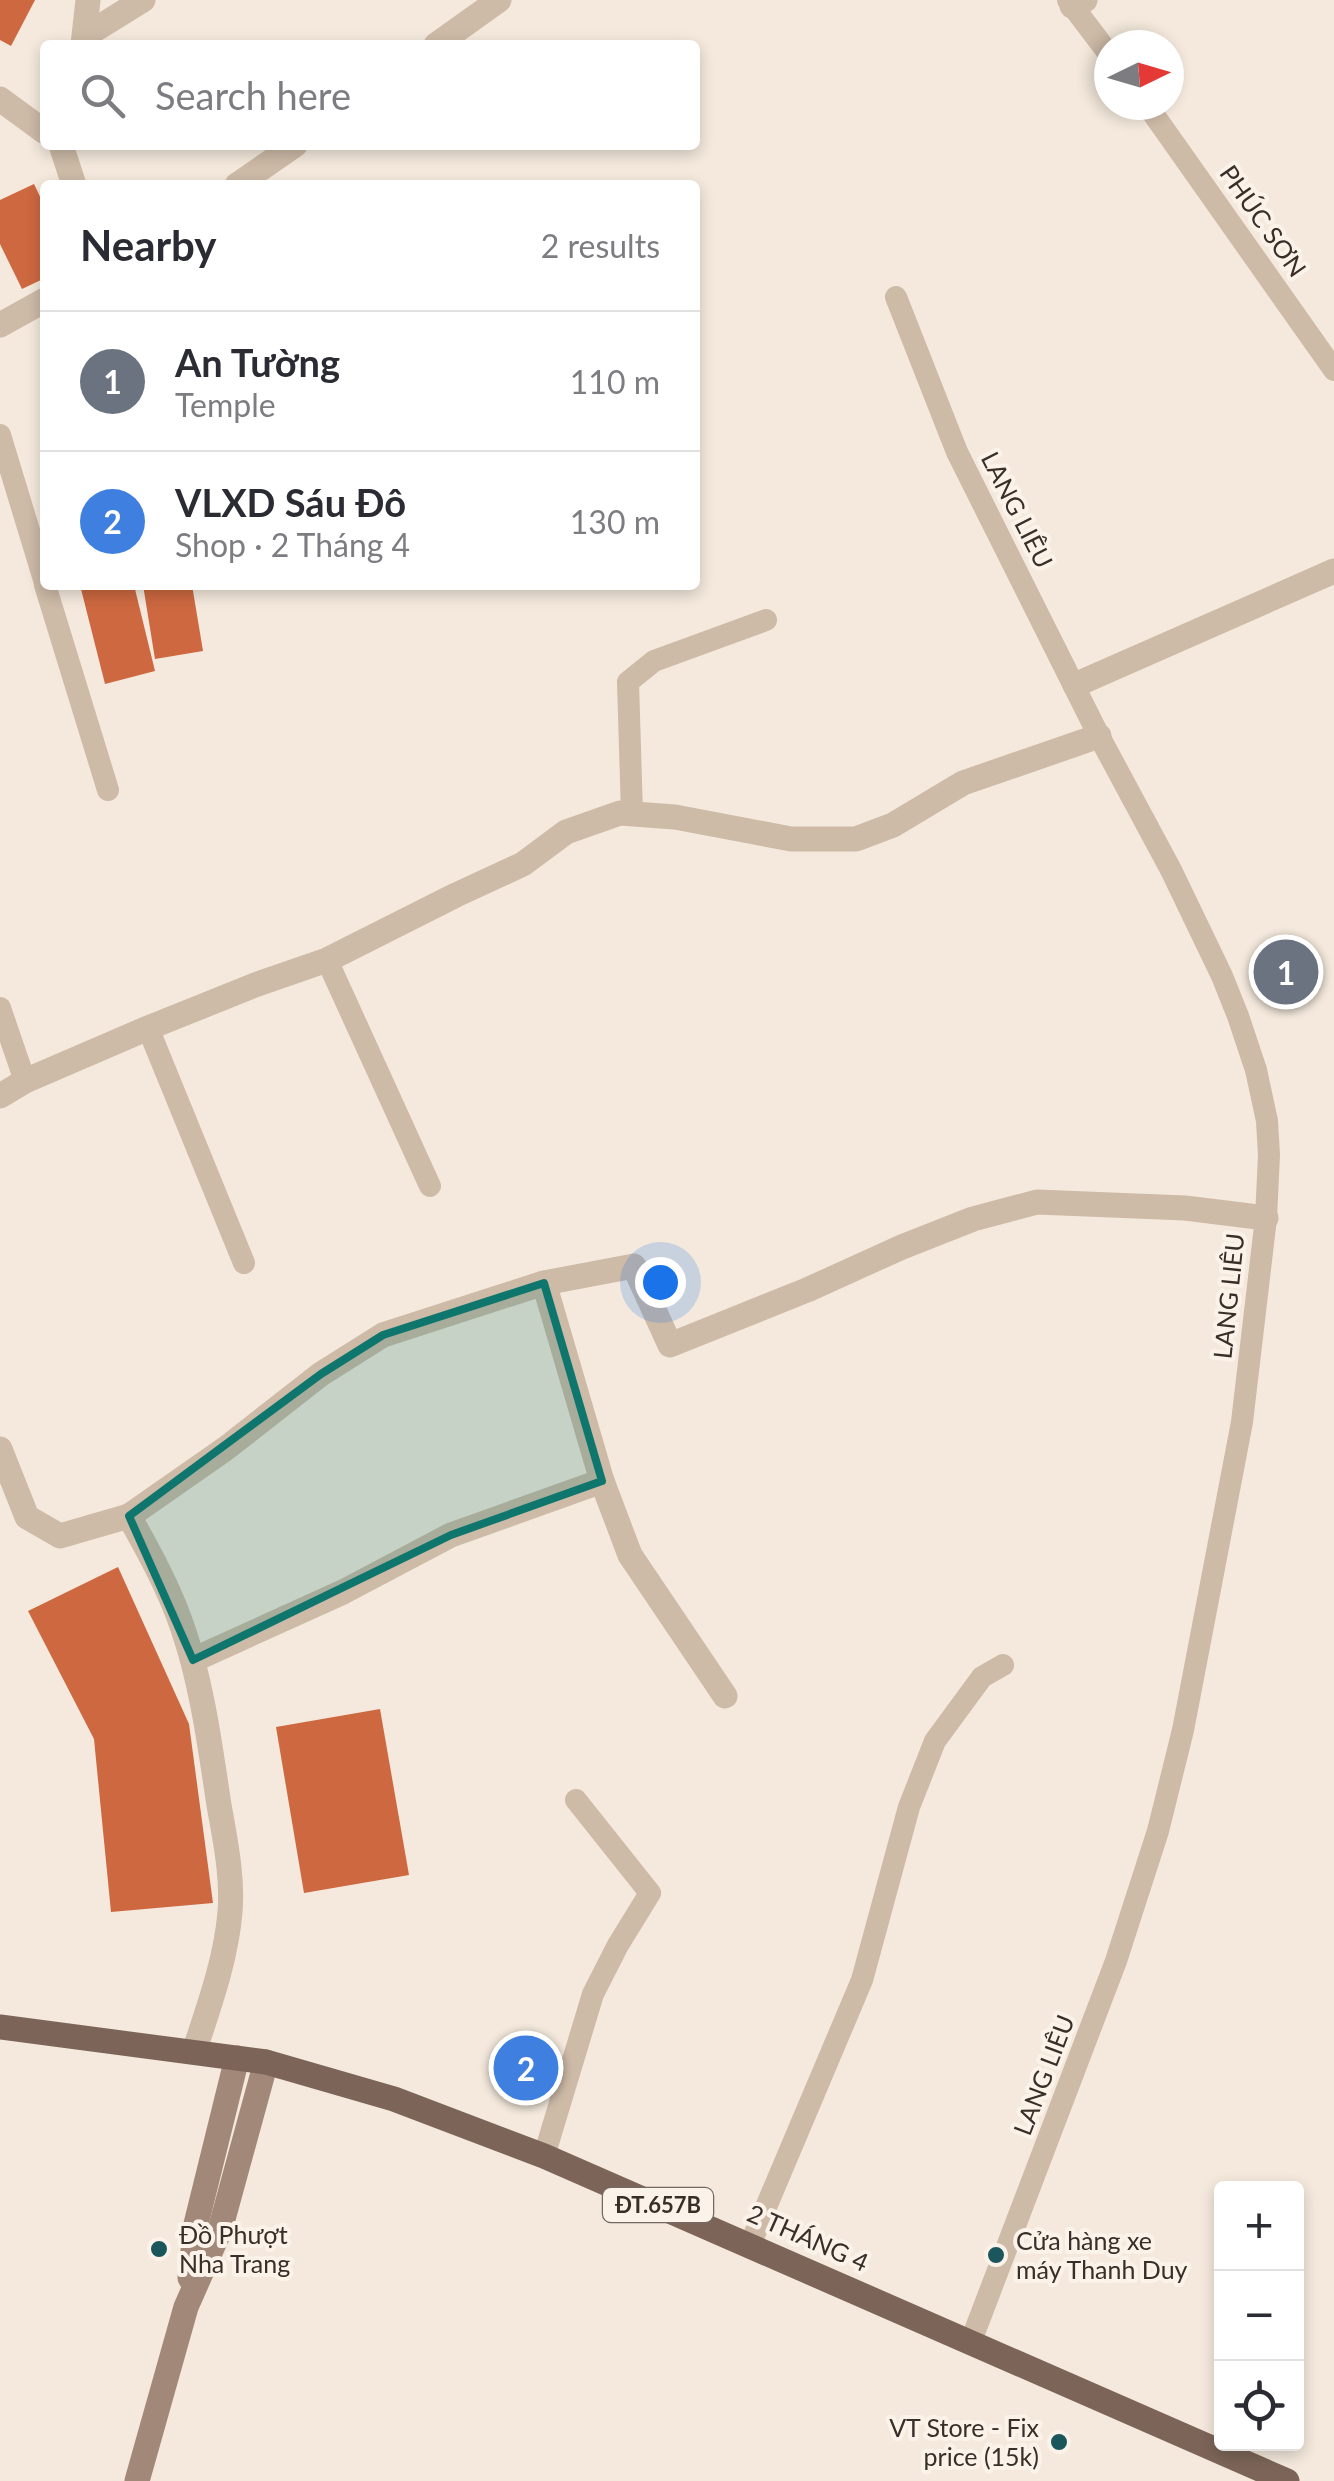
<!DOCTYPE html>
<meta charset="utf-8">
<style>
body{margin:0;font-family:Lato,sans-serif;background:#f7f7f7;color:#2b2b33}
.controls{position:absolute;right:30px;bottom:30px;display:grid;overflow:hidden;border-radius:10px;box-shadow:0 5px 15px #0003}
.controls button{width:90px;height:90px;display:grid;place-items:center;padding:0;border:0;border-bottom:2px solid #e1e1e2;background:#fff;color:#2b2b33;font:50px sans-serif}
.compass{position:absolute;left:1094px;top:30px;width:90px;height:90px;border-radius:50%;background:#fff;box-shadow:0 5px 15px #0003;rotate:85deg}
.you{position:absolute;left:660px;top:1282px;width:35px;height:35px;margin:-25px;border:8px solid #fff;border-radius:50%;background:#1a73e8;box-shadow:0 0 0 15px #1a73e833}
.badge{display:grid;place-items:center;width:65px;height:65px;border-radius:50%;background:#db2777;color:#fff;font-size:32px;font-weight:700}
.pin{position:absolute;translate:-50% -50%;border:5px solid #fff;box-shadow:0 2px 10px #0006}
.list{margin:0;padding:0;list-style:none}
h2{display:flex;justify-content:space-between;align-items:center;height:130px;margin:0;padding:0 40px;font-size:42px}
h2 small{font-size:32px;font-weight:400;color:#7c7c81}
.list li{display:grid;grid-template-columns:65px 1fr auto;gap:30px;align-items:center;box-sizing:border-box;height:140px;padding:0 40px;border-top:2px solid #e1e1e2}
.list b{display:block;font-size:38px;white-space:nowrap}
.list p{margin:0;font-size:32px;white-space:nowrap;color:#7c7c81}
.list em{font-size:32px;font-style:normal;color:#7c7c81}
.icon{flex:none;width:55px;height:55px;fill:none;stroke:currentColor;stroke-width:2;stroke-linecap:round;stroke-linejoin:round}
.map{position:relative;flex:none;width:1334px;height:2481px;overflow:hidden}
.search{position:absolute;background:#fff;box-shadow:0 5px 15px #0003;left:40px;top:40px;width:660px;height:110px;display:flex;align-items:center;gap:25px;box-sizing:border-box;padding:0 35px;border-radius:10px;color:#7c7c81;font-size:38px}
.panel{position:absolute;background:#fff;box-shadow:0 5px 15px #0003;left:40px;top:180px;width:660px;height:410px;border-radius:10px}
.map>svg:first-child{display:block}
.building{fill:#cd6840}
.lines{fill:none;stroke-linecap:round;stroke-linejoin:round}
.lane{stroke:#cdbaa7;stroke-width:22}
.street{stroke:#cdbaa7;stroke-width:25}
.secondary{stroke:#a18878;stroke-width:25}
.primary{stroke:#7c6558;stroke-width:25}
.marked{fill:#0f766e;fill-opacity:0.2;stroke:#0f766e;stroke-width:8;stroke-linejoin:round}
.poi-dot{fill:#1b565d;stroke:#fbf3e9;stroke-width:4}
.labels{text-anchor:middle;stroke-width:8;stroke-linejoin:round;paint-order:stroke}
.shield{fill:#fbf3e9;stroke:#736962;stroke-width:2.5}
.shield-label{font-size:22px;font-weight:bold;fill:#392e28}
.street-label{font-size:25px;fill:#392e28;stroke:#fbf3e9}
.poi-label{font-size:25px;fill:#392e28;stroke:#fbf3e9;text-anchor:start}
</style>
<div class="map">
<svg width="1334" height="2481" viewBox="0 0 1334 2481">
<rect width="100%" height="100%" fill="#f4e9dc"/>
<g class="building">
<path d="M0,0h35l-24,46 -11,-6z"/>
<path d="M34,184l11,23v71l-23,11 -22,-45v-44z"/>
<path d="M80,585h54l21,86 -50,13z"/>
<path d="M143,585h49l11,66 -48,8z"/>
<path d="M118,1567l71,157 24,179 -102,9 -17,-173 -66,-128z"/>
<path d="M380,1709l29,166 -105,18 -28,-166z"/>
</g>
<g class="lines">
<g class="lane">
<path d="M1068,0l41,54"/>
<path d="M1147,105l187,265"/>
<path d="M896,297l61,155 142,284 72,134 51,106 16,40 18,54 11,51 2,34 -3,63 -24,204 -59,308 -25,101 -42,130 -145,380"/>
<path d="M0,435l45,148"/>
<path d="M45,585l63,205"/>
<path d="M632,814l-4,-132 26,-21 112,-41"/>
<path d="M327,960l103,226"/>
<path d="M0,1008l25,73"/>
<path d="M148,1028l96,235"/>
<path d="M544,2156l49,-162 25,-49 32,-52 -74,-93"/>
<path d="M750,2245l112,-265 47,-173 26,-66 47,-64 21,-12"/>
</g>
<g class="street">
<path d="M1072,6l13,-6"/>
<path d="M85,36l58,-36"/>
<path d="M83,45l5,-45"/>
<path d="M436,45l63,-45"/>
<path d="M0,99l45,33"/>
<path d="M61,145l13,40"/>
<path d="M237,185l58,-40"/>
<path d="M0,325l45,-25"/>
<path d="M1075,685l259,-114"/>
<path d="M0,1096l25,-15 123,-53 107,-43 72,-25 129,-65 67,-31 43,-32 54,-19 55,4 116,22h65l37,-14 70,-42 136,-47"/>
<path d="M544,1283l58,198"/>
<path d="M0,1449l27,68 33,19 69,-20c20,36 40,72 53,110 20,57 28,120 37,179 6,34 14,72 11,107 -4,48 -21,94 -36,140"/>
<path d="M129,1516l96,-67 96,-75 62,-39 161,-52 90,-17 36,79 137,-55 95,-43 71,-28 64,-17 148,6 81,10"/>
<path d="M193,1660l150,-68 108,-57 151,-54 28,74 95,141"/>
</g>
<g class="secondary">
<path d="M190,2278l6,-54 41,-166"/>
<path d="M137,2481l49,-174 34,-77 46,-168"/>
</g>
<path class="primary" d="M0,2027l266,35 128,37 150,57 743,325"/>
</g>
<path class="marked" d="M544,1283l58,198 -151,54 -258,125 -64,-144 192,-142 62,-39z"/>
<g class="poi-dot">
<circle cx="159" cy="2249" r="10"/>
<circle cx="996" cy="2255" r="10"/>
<circle cx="1059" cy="2442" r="10"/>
</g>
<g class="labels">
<rect class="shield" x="603" y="2188" width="110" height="34" rx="8"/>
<g class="shield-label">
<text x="658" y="2213">ĐT.657B</text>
</g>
<g class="street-label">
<text transform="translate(1263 221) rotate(55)" y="9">PHÚC SƠN</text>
<text transform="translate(1017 510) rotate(63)" y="9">LANG LIÊU</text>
<text transform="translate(1229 1296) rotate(-84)" y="9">LANG LIÊU</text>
<text transform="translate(1044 2075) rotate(-69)" y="9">LANG LIÊU</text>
<text transform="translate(808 2238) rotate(24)" y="9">2 THÁNG 4</text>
</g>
<g class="poi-label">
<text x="179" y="2244">Đồ Phượt<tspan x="179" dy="29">Nha Trang</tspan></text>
<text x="1016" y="2250">Cửa hàng xe<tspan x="1016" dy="29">máy Thanh Duy</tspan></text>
<text x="1039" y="2437" text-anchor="end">VT Store - Fix<tspan x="1039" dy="29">price (15k)</tspan></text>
</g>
</g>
</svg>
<div class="controls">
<button>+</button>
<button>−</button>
<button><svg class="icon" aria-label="locate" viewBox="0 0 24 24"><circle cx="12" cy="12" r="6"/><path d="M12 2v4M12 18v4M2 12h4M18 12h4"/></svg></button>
</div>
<svg class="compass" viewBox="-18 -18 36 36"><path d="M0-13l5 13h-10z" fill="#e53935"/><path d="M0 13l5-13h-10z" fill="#7c7c81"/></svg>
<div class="you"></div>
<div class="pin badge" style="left:1286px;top:972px;background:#6b7280">1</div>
<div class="pin badge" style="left:526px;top:2068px;background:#3f7fe0">2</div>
<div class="search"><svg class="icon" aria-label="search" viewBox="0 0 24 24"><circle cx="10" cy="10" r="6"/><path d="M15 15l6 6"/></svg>Search here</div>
<section class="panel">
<h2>Nearby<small>2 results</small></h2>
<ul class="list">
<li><span class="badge" style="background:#6b7280">1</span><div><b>An Tường</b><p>Temple</p></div><em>110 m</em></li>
<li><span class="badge" style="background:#3f7fe0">2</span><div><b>VLXD Sáu Đô</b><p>Shop · 2 Tháng 4</p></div><em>130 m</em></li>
</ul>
</section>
</div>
